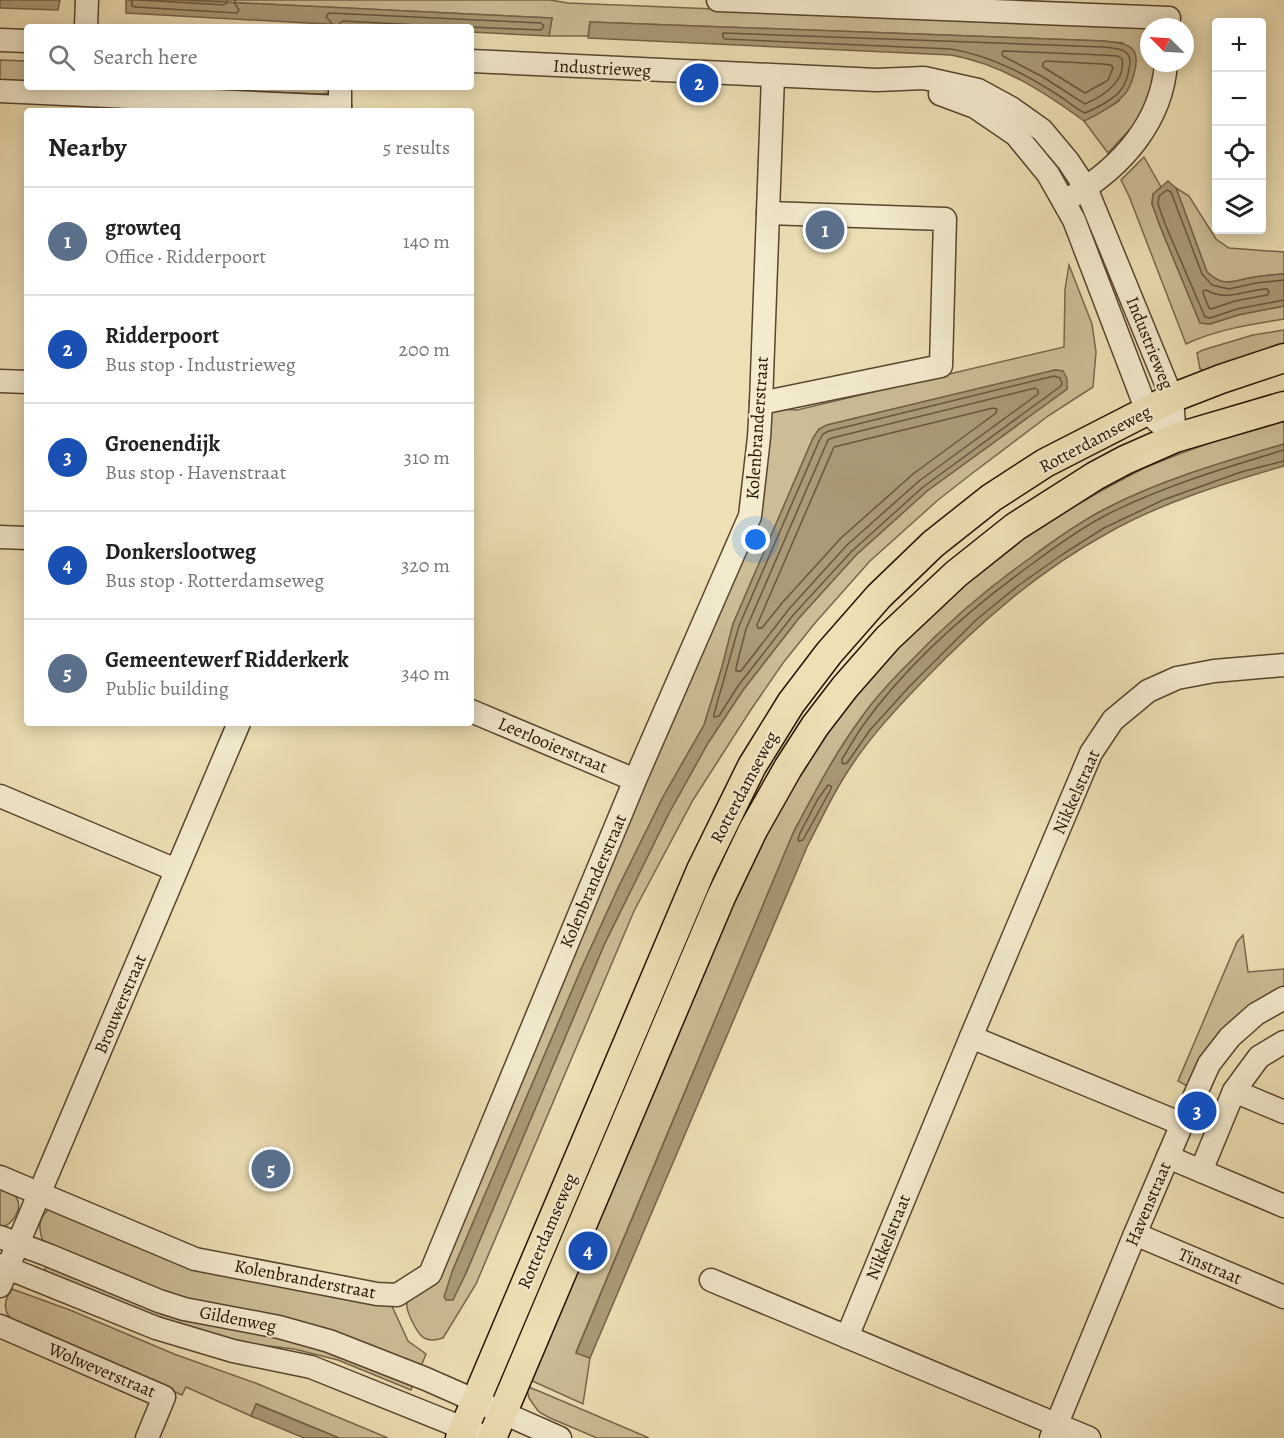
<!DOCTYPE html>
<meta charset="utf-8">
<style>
body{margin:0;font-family:Alegreya,serif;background:#f2f2f2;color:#222}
.controls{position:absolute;right:18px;top:18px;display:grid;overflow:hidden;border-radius:6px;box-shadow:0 3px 15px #0003}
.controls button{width:54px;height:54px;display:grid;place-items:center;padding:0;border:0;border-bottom:2px solid #e0e0e0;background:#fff;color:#222;font:30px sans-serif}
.compass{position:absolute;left:1140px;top:18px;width:54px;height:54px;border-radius:50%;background:#fff;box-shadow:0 3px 15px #0003;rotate:294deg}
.you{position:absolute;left:756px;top:540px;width:21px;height:21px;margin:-15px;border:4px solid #fff;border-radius:50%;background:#1a73e8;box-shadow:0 0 0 9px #1a73e833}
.badge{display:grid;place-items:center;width:39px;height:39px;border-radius:50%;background:#1a73e8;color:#fff;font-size:20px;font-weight:700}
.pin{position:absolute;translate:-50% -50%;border:3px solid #fff;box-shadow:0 2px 6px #0006}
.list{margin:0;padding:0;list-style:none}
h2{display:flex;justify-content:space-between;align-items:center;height:78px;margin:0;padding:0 24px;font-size:26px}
h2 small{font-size:20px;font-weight:400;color:#767676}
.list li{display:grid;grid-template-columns:39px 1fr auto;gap:18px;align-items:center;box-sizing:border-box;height:108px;padding:0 24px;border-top:2px solid #e0e0e0}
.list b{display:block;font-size:22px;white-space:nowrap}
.list p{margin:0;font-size:20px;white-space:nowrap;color:#767676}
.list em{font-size:20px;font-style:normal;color:#767676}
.icon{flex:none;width:33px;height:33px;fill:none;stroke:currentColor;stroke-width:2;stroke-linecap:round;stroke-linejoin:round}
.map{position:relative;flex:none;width:1284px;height:1438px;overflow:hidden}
.search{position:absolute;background:#fff;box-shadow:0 3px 15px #0003;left:24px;top:24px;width:450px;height:66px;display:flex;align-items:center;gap:15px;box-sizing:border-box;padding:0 21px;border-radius:6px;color:#767676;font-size:22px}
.panel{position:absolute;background:#fff;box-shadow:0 3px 15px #0003;left:24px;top:108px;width:450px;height:618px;border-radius:6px}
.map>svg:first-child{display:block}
.green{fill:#ccbd96;stroke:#78674b;stroke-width:1.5;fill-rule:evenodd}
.water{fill:#aa9a77;stroke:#756347;stroke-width:1.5}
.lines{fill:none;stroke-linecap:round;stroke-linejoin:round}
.shore{stroke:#68563c;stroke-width:1.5}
.minor-casing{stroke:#57452d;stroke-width:25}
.major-casing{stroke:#251100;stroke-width:31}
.minor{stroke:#f4ebcf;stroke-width:22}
.major{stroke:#eee0b5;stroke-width:28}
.labels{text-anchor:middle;stroke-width:4.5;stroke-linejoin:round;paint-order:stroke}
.street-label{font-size:18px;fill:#251100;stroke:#f4ebcf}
</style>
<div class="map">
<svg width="1284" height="1438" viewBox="0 0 1284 1438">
<rect width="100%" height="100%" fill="#eee0b5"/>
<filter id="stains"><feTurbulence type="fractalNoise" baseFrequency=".00333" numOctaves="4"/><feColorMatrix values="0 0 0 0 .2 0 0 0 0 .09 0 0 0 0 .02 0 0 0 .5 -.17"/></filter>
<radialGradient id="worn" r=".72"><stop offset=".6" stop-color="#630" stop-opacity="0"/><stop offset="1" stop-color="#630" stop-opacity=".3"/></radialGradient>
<g class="green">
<path d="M179,0h371l18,3 581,24v36h11l-13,48 -39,42 -24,-32 35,-20 4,-58 -19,-2 -514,-19 -2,14h-39l3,-18z"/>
<path d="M0,60l27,1v21l-27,-1z"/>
<path d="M141,87h196v5l-16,2z"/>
<path d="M1144,157l17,30 -8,7 -1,10 8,22 40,97 10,1 28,-9 46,-9v13c-32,5 -69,11 -98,25l-57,-148 -8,-16z"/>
<path d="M1176,188l13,8 27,43 13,9 55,4v22c-9,1 -19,1 -29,3 -21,3 -30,12 -48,-5z"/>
<path d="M1069,265l23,59 4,28 -3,35 -45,29 -74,56 -36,28 -68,61 -55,62 -32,40 -33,48 -57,89 -59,111 -158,373 -33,54c-19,6 -24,-2 -32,-19 -3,-7 -5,-11 -4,-19l344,-769 20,-119 6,-3 20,1 267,-63 1,-58zM1055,370l8,1 4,18 -140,102 -71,64 -57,63 -56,72 -35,53 -39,70 -65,132 -138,328 -13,26 -1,-27 130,-305 37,-81 44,-89 41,-72 18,-58 11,-43 80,-186 6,-9 8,-4z"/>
<path d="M1284,330v19l-79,22 -5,-2 -3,-16 6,-3 50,-15z"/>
<path d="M1284,416v28c-61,18 -123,36 -179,65 -27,14 -52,32 -76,50 -44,31 -83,65 -120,104 -18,18 -36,37 -50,58 -25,34 -45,73 -65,110l-218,521 14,6 -7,46 -55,-25 215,-508 97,-163 94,-103 106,-79 68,-39 36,-19 35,-14z"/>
<path d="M1243,935l5,37 36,-3v20l-95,98 -11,-6 59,-139z"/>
<path d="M0,1185c5,2 13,7 16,12 8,12 -4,28 -16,31z"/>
<path d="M48,1210l21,4 321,88 18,39 18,13 -7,17 -252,-77 -124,-52c-4,-13 -6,-22 5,-32z"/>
<path d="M47,1264l244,70 124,45 -4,11 -73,-30 -44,-11 -77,-9 -174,-66z"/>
<path d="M12,1289l58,21 104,44 84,30 130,54h-49l-82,-34 -6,12 -65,-29 -4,8 -167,-72c-12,-10 -12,-22 -3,-34z"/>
<path d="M526,1386l15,6 108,46h-52l-47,-20 -11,-6 -6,-8 -4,-6z"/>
</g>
<g class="water">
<path d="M0,0h60l-2,10 -58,-2z"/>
<path d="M126,0h53l373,18 -3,18 -78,-4v-5h-92l-253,-14z"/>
<path d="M590,22l514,19c24,3 38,4 30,33 -2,7 -5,16 -10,21 -9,10 -29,21 -40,26 -41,-30 -83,-57 -133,-66l-363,-17z"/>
<path d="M1168,181l8,7 31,84c18,17 27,8 48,5 10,-2 20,-2 29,-3v32l-46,9 -28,9 -10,-1 -40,-97 -8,-22 1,-10z"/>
<path d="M1055,370l8,1 4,8v10l-140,102 -71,64 -57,63 -56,72 -35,53 -39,70 -65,132 -138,328 -13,27h-7l-2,-3 8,-25 130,-305 37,-81 44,-89 41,-72 18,-58 11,-43 80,-186 6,-9 8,-4z"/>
<path d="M1284,444v22c-59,17 -124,37 -178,68 -69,38 -128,90 -183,147 -27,28 -54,57 -75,90 -16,24 -28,51 -41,76l-217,511 -14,-5 218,-522c20,-37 40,-76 65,-110 14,-21 32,-40 50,-58 37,-39 76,-73 120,-104 24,-18 49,-36 76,-50 56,-29 118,-47 179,-65z"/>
<path d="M256,1404l83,34h-35l-53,-22z"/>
</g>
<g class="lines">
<g class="shore">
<path d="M132,0v6l3,1 102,6 2,-3 -4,-6v-4"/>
<path d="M141,0l83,5 3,-2v-3"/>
<path d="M332,27l-1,-5 -5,-5 3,-4 212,10 3,3 -3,4 -72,-3"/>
<path d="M340,27v-4l3,-2 113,6"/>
<path d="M723,33l380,14c16,2 31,1 26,22 -1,7 -4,16 -9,22 -6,8 -25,18 -35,22 -9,-4 -16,-11 -24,-16 -34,-22 -69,-41 -110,-48l-226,-10 -2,-2z"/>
<path d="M1003,51l100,4 15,1 4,3c4,23 -19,37 -37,45l-42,-27 -40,-21 -1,-2z"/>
<path d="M1046,61l56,3 9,1 2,3 -5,12 -3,2 -20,11 -42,-26v-4z"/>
<path d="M1284,280l-28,3 -27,6 -17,-4 -10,-11 -31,-82 -4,-2 -8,6 -1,8 7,20 40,93 5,1 27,-9 47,-9"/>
<path d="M1267,289l2,3 -2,3 -32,6 -24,8 -2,-1 -6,-15v-2l3,-1c22,12 38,0 61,-1z"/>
<path d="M1054,376l6,2 2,5 -1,3 -138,101 -71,64 -58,63 -56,72 -19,30 -5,1v-3l25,-88 80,-185 4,-7 6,-3z"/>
<path d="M1035,388l3,2v4l-119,87 -72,64 -58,64 -48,62h-5v-3l10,-39 82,-189 4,-2z"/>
<path d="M993,408l4,1 -1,4 -83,61 -72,64 -59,65 -20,25h-4l-1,-3 77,-178z"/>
<path d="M1284,450c-60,18 -120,36 -176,64 -27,14 -52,32 -76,50 -61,44 -124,99 -168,160 -8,11 -15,24 -22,35v4l2,1 3,-1 23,-33 39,-43 67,-67 43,-35 44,-31 41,-26 59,-28 78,-28 43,-11"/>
<path d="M828,785l3,1v3l-28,51 -4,1 -1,-2 2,-6 18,-34z"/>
</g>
<defs>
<g id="minor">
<path d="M718,0l451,18"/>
<path d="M86,27l1,-27"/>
<path d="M0,40l27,1"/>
<path d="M471,61l406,19 47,-2 54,12 33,18 31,22 26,31 18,27 86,210 3,40"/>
<path d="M0,91l340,16"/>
<path d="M940,94l35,13 41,28 32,39 26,46 73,191 11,11"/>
<path d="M340,111v-24"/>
<path d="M1073,196c49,-30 89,-74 93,-133"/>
<path d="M0,381l27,1"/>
<path d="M761,403l180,-37 4,-147 -177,-6"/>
<path d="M0,537l27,1"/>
<path d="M471,711l164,69"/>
<path d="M0,796l176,74"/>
<path d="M971,1037l211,87"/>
<path d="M1234,1091l25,-34 25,-15"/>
<path d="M1168,1157l116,49"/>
<path d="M1201,1171l33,-80 50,21"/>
<path d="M0,1177l195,82 182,35 20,1 33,-21 205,-494 115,-264 9,-79 2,-34 12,-327"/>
<path d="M1135,1234l149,63"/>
<path d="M0,1237l48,18 111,46 25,8 95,18 50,14 97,38 134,59"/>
<path d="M0,1265l156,63 77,23 78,16 167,67"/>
<path d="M711,1280l378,158"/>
<path d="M0,1286l239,-563"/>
<path d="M0,1326l164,71 -17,41"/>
<path d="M847,1337l124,-300 120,-284 22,-33 35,-29 29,-13 37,-7 70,-6"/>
<path d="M1051,1438l84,-204 47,-110 27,-60 21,-27 26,-23 28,-16"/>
</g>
<g id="major">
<path d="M460,1438l241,-568 51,-104 39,-63 38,-50 50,-57 54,-52 58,-46 54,-35 127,-65 49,-19 63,-21"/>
<path d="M492,1438l229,-541 32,-67 35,-62 27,-42 30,-39 43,-49 68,-64 59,-47 80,-51 30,-16 50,-22 109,-32"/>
</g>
</defs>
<use href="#minor" class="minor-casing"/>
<use href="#major" class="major-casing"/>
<use href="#minor" class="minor"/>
<use href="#major" class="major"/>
</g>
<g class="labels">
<g class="street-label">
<text transform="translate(602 68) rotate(3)" y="6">Industrieweg</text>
<text transform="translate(1150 343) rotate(68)" y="6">Industrieweg</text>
<text transform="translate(757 428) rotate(-86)" y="6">Kolenbranderstraat</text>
<text transform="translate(1095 439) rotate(-28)" y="6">Rotterdamseweg</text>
<text transform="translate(553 745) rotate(23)" y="6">Leerlooierstraat</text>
<text transform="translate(744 787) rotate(-62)" y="6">Rotterdamseweg</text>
<text transform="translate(1076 792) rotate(-66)" y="6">Nikkelstraat</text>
<text transform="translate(593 881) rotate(-67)" y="6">Kolenbranderstraat</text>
<text transform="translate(120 1004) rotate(-67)" y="6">Brouwerstraat</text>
<text transform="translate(1148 1204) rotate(-67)" y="6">Havenstraat</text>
<text transform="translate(547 1231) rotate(-67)" y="6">Rotterdamseweg</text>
<text transform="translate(888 1237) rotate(-68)" y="6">Nikkelstraat</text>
<text transform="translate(1210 1266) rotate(23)" y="6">Tinstraat</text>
<text transform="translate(305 1279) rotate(11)" y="6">Kolenbranderstraat</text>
<text transform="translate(238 1319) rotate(11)" y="6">Gildenweg</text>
<text transform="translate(102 1370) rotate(23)" y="6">Wolweverstraat</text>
</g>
</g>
<rect width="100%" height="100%" filter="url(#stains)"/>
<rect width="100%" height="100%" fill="url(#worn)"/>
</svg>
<div class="controls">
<button>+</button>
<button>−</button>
<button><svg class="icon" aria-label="locate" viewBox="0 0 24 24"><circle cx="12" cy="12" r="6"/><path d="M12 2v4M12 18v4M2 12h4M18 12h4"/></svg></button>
<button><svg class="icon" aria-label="layers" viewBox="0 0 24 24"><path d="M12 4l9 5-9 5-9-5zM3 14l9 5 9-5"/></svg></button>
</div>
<svg class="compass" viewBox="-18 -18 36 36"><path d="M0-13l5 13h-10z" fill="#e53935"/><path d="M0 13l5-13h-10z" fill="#767676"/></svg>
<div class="you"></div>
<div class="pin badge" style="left:825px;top:230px;background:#5c6f8a">1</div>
<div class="pin badge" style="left:699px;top:83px;background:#1a4fb4">2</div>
<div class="pin badge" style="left:1197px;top:1111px;background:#1a4fb4">3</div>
<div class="pin badge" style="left:588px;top:1251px;background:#1a4fb4">4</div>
<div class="pin badge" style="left:271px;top:1169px;background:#5c6f8a">5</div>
<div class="search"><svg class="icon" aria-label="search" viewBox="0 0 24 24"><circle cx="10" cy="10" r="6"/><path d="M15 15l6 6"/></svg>Search here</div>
<section class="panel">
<h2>Nearby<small>5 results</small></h2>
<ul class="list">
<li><span class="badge" style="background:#5c6f8a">1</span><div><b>growteq</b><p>Office · Ridderpoort</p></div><em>140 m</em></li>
<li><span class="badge" style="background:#1a4fb4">2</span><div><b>Ridderpoort</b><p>Bus stop · Industrieweg</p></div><em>200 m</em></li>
<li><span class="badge" style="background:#1a4fb4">3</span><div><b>Groenendijk</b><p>Bus stop · Havenstraat</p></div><em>310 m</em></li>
<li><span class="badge" style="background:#1a4fb4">4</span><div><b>Donkerslootweg</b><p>Bus stop · Rotterdamseweg</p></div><em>320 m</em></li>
<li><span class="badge" style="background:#5c6f8a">5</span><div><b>Gemeentewerf Ridderkerk</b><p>Public building</p></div><em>340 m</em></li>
</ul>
</section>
</div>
